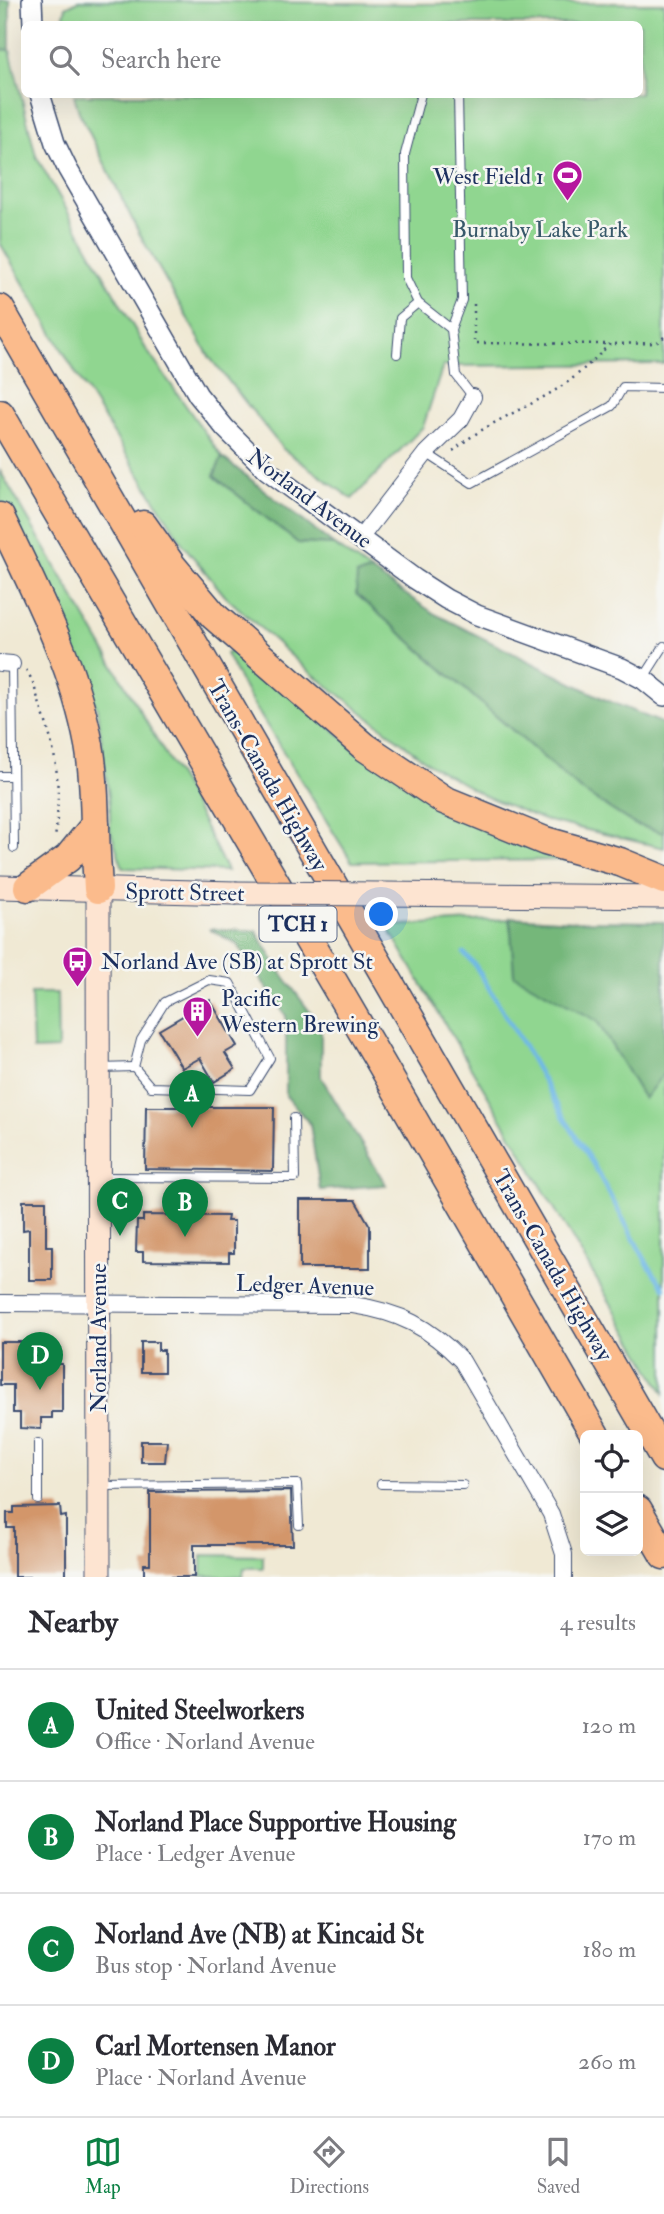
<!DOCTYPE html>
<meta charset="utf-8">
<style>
body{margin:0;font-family:"IM FELL Double Pica",serif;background:#f2f2f3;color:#2b2b33}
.controls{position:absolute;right:21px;bottom:21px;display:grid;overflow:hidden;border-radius:10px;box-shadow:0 7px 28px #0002}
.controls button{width:63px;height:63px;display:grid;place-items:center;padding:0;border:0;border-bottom:2px solid #e1e1e2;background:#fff;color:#2b2b33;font:35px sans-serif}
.you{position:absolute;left:382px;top:915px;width:24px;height:24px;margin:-18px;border:5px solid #fff;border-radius:50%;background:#1a73e8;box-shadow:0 0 0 10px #1a73e833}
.badge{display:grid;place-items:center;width:46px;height:46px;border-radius:50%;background:#0b8043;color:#fff;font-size:23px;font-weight:700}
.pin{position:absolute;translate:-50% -58px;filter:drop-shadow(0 2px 4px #0008)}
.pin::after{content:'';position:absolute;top:37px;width:24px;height:21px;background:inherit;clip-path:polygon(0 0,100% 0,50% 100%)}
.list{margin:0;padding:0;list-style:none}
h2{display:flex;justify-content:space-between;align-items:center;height:91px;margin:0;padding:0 28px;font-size:30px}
h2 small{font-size:23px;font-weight:400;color:#7c7c81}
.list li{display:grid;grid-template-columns:46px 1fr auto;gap:21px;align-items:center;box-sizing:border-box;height:112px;padding:0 28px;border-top:2px solid #e1e1e2}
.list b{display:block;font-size:26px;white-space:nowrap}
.list p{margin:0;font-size:23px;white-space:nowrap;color:#7c7c81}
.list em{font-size:23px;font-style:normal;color:#7c7c81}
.icon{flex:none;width:38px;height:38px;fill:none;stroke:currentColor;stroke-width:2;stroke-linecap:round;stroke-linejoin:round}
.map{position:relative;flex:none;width:664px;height:1577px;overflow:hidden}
.search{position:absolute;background:#fff;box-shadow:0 7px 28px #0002;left:21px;right:21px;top:21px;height:77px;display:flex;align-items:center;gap:18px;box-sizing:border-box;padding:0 24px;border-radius:10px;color:#7c7c81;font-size:26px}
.sheet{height:539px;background:#fff}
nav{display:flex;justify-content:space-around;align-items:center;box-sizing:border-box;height:98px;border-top:2px solid #e1e1e2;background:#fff;font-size:19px;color:#7c7c81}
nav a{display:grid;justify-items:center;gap:4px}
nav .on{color:#0b8043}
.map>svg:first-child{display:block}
.green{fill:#90d690;stroke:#568277;stroke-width:2}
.forest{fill:#74b77a;stroke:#48736c;stroke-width:2}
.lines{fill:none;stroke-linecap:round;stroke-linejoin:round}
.stream{stroke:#6eb8e7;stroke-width:4.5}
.building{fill:#d3966a}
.service-casing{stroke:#3b4b70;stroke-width:10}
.minor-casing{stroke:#3b4b70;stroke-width:18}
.tertiary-casing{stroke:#3b4b70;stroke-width:22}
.secondary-casing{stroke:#3b4b70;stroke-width:25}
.motorway-casing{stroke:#3b4b70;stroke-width:31}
.path{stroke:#3b4b70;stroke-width:2.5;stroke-dasharray:2 5;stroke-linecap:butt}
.service{stroke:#fff;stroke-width:8}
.minor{stroke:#fff;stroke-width:16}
.tertiary{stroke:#fff;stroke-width:19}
.secondary{stroke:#fde4d1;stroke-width:23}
.motorway{stroke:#fbbb8c;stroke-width:28}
.secondary-bridge-casing{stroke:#3b4b70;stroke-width:25;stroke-linecap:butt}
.secondary-bridge{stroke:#fde4d1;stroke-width:23}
.labels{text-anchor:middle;stroke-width:5;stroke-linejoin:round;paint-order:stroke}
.shield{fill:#f6f6f2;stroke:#5d6b8a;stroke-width:2}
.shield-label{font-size:21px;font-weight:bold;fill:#1b2f5e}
.poi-label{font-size:23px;fill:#1b2f5e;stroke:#f6f6f2;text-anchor:start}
.park-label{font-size:23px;fill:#38596a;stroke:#f6f6f2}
.street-label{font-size:23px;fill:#1b2f5e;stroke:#f6f6f2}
</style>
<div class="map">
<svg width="664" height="1577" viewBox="0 0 664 1577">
<rect width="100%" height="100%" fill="#f6f6f2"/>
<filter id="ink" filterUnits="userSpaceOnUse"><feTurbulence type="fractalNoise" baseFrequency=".0143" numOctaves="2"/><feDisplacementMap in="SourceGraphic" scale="14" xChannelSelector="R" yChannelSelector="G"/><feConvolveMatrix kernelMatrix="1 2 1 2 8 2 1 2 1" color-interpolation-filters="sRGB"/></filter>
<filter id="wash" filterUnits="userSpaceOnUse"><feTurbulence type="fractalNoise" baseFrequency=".00686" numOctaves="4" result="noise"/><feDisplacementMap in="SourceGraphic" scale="28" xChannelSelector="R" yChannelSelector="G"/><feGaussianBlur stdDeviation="1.57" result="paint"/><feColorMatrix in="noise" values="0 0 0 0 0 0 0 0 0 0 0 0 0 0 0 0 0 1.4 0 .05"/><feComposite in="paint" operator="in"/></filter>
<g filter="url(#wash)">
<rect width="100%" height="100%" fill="#f0e9d4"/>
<g class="green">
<path d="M80,0l336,4 248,-1v361l-221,2 -20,61 -71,72 -69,-50 -73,-91 -71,-125 -60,-121 -5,-17 566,-1v-70h-578l4,-17z"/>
<path d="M0,49l10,1 26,106 110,193 76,108 -8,19 84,67 36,2 37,26 -14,4 277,249 30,9v15l-120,-28 -61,-25 -52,-30 -125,-96 -81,-73 -41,-50 -106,-169 -78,-134z"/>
<path d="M0,471l189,324 38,76 -104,-3 -13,-38v-25l-13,-97 -97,-206z"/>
<path d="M235,649l113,93 218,118 -214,2 -103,-165 -23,-43z"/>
<path d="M509,919l2,14h153v460l-277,-467z"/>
<path d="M31,993h26l1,56 -25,1z"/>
<path d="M202,1555l61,1v12h-19l-1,9 -41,-1z"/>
</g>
<g class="forest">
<path d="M0,0h10v50l-10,-1z"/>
<path d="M222,457l112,88 -36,-2 -84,-67z"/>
<path d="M371,571l64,43 169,85 60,25v109l-30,-9 -52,-33 -226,-197 1,-19z"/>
<path d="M510,917l64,4 90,1v151l-20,26 -47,-78 -83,-46z"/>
<path d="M209,929l47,2 26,43 39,53v50l65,108 -66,5 -10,-66 -24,-28v-80l-49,-72z"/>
</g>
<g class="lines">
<path class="stream" d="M464,953l11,12 49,81 38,68 31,50 54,99 17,25"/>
</g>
<g id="blocks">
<g class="building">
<path d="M210,1000l27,46 -12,7 10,16 -21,13 -14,-24 -18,10 -23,-38z"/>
<path d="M146,1107h128l-1,64 -128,-2z"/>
<path d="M300,1200h55l15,26v42h-70z"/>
<path d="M23,1201h23v45h6v34h-23v-51l-6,1z"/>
<path d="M143,1215l85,1 -1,5h7v32h-5v9l-86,-1v-9h-7l1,-31h6z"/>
<path d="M0,1342h38v8l14,1v13h10v48h-10v6h-11v11l-21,-1v-15h-7v-28h-13z"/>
<path d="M141,1342h17v8h6v22h-23z"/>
<path d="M141,1441h26l-2,21h-24z"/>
<path d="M291,1491l2,54h-99v32h-50v-13h6v-72z"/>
<path d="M60,1506l1,11 5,-1v61h-52v-49h-7v-15h7v-6z"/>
</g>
</g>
</g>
<g filter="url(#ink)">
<use href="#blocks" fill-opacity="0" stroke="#3b4b70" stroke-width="2"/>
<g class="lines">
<defs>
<g id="service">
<path d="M421,94l-16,60 1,124 12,25 33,26"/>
<path d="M458,94l4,206 -11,29 5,46 17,22"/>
<path d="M397,354l3,-36 18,-15"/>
<path d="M426,453l46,30 140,-77 11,-19 41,1"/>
<path d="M12,664l2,184"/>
<path d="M643,679l21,-33"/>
<path d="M0,776h13"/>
<path d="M209,980l21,3 40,75 -20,32 -99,-3 -17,-20 7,-27 24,-38z"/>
<path d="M100,1068l34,-1"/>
<path d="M101,1177l194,1 -1,-60"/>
<path d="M38,1443v57"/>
<path d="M381,1484l82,1"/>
<path d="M101,1486l196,-2 2,41"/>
</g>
<g id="minor">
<path d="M361,537l65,-84 35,-34 12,-22"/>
<path d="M0,663l12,1"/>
<path d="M0,1303l353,2c47,7 76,22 109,56l89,153 13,40v23"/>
</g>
<g id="tertiary">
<path d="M32,0l1,24"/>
<path d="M40,94l15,49 12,25 131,227 27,33 42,42 148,109 31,20 31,16 145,53 21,11 21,17"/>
</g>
<g id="secondary">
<path d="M0,887l235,6"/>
<path d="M98,889l1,688"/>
<path d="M384,894l280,3"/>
</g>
<g id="motorway">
<path d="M0,309l664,1149"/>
<path d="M0,414l382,651 213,370"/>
<path d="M0,517c35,74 74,147 89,228 5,27 5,53 6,80 0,22 2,43 3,64"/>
<path d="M143,525l29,41 42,50 151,131 79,53 101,41 75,21 44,18"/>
<path d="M28,887l40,-29 27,-33"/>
<path d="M638,1510l26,45"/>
</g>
</defs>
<use href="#service" class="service-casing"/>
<use href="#minor" class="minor-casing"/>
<use href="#tertiary" class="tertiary-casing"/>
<use href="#secondary" class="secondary-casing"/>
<use href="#motorway" class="motorway-casing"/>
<g class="path">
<path d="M474,304v39l136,1"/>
<path d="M453,451c34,-30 75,-42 112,-67 17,-12 30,-26 45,-40l46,-1 8,-6"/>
<path d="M26,670c7,9 10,23 14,35 18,50 21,81 15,134"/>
</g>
<use href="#service" class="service"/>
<use href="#minor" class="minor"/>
<use href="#tertiary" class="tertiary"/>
<use href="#secondary" class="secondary"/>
<use href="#motorway" class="motorway"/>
<defs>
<path id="secondary-bridge" d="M235,893l149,1"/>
</defs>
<use href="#secondary-bridge" class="secondary-bridge-casing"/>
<use href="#secondary-bridge" class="secondary-bridge"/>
</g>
</g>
<defs>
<symbol id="stadium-pin" viewBox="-11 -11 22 30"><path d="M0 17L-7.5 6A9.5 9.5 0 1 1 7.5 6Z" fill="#b5179e" stroke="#f6f6f2"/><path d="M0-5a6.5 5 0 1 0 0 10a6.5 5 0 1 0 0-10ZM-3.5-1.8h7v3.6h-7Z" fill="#fff"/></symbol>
<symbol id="bus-pin" viewBox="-11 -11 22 30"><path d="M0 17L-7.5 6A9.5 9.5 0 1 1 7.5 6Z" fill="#b5179e" stroke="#f6f6f2"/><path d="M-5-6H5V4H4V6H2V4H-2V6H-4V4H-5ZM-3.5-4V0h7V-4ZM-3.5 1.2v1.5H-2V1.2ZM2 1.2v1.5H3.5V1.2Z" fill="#fff"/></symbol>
<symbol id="building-pin" viewBox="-11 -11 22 30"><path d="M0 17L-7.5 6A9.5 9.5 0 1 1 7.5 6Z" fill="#b5179e" stroke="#f6f6f2"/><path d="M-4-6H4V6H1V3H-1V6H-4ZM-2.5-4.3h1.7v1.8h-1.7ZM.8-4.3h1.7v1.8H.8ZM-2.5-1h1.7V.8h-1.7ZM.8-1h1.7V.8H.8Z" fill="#fff"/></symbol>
</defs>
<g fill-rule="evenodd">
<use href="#stadium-pin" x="550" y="158" width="35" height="47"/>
<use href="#bus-pin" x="60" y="944" width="35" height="47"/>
<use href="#building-pin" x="180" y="994" width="35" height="47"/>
</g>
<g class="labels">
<rect class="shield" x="259.5" y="906.5" width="77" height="35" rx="5"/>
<g class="shield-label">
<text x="298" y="931">TCH 1</text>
</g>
<g class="poi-label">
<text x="544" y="184" text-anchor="end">West Field 1</text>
<text x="101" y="969">Norland Ave (SB) at Sprott St</text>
<text x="221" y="1006">Pacific<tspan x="221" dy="26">Western Brewing</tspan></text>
</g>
<g class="park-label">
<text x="540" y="237">Burnaby Lake Park</text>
</g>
<g class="street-label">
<text transform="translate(310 498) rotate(37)" y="8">Norland Avenue</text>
<text transform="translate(268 775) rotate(60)" y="8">Trans-Canada Highway</text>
<text transform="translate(185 892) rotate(1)" y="8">Sprott Street</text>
<text transform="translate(553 1265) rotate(60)" y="8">Trans-Canada Highway</text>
<text transform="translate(305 1285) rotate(2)" y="8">Ledger Avenue</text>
<text transform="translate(98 1338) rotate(-90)" y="8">Norland Avenue</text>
</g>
</g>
</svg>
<div class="controls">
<button><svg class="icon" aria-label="locate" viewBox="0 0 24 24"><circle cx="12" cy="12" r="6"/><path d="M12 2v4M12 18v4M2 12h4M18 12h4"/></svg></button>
<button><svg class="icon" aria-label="layers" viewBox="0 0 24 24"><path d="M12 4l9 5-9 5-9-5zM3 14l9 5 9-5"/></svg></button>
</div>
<div class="you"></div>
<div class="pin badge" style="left:192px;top:1128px">A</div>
<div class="pin badge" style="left:185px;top:1237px">B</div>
<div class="pin badge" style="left:120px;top:1236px">C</div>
<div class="pin badge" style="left:40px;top:1390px">D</div>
<div class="search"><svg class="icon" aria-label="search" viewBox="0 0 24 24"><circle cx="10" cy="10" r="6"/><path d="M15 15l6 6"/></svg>Search here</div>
</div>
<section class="sheet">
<h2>Nearby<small>4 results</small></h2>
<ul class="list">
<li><span class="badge">A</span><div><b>United Steelworkers</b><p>Office · Norland Avenue</p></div><em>120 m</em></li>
<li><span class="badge">B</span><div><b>Norland Place Supportive Housing</b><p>Place · Ledger Avenue</p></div><em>170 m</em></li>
<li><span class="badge">C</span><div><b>Norland Ave (NB) at Kincaid St</b><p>Bus stop · Norland Avenue</p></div><em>180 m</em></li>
<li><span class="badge">D</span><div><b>Carl Mortensen Manor</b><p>Place · Norland Avenue</p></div><em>260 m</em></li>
</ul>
</section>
<nav>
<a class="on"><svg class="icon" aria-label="map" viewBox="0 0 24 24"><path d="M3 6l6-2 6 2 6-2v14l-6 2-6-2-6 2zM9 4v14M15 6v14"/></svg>Map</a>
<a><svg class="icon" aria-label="directions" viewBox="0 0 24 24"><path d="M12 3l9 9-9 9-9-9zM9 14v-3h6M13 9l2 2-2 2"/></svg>Directions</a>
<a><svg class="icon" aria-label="saved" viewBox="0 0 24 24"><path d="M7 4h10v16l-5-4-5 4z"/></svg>Saved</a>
</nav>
